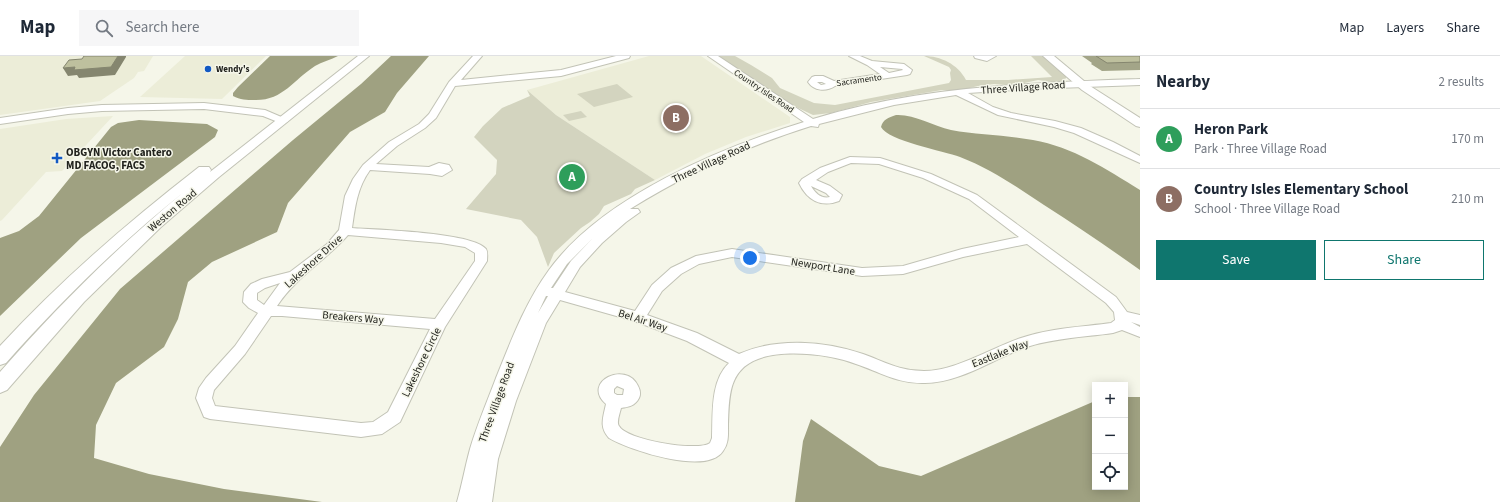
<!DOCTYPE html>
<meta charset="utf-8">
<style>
body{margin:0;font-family:"Source Sans 3",sans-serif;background:#f6f6f7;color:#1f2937}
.controls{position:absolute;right:12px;bottom:12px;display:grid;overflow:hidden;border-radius:0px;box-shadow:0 2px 10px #0003}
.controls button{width:36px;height:36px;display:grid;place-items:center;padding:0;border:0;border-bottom:1px solid #e0e1e3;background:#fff;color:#1f2937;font:20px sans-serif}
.you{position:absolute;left:750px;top:202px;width:14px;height:14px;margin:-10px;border:3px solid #fff;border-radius:50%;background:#1a73e8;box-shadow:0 0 0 6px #1a73e833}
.badge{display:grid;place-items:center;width:26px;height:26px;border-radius:50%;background:#0f766e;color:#fff;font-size:13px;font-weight:700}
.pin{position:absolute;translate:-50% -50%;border:2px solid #fff;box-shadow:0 1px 4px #0006}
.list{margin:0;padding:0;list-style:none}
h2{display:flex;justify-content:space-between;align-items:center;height:52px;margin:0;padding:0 16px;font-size:17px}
h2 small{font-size:13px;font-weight:400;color:#747a83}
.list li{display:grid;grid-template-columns:26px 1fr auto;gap:12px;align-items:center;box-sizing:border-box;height:60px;padding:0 16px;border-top:1px solid #e0e1e3}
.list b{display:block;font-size:15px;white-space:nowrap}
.list p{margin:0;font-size:13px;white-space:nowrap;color:#747a83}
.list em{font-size:13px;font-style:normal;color:#747a83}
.actions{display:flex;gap:8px;padding:12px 16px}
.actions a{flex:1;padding:9px 0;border:1px solid #0f766e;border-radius:0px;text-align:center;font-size:14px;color:#0f766e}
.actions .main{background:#0f766e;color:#fff}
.icon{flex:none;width:22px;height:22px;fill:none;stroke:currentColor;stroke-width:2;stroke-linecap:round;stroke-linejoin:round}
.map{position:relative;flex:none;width:1140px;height:446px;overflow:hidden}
header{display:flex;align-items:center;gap:24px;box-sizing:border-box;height:56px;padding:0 20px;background:#fff;border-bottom:1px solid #e0e1e3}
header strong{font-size:19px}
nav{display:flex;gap:22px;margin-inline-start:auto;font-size:14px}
.search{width:280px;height:36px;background:#f6f6f7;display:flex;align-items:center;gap:10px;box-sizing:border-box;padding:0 14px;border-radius:0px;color:#747a83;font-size:15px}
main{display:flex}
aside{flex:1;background:#fff}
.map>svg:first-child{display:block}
.built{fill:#ecedd8}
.green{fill:#d3d4bf}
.water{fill:#9fa181}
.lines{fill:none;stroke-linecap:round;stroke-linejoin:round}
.minor-casing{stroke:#c2c3b6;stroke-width:2}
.major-casing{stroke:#c2c3b6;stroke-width:2}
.minor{fill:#fff;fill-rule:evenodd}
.major{fill:#fff;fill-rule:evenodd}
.wall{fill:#a3a588}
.shaded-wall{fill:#85866f}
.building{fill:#bec09e;stroke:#85866f}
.poi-dot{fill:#1259c3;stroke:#f5f6e9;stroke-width:1.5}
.labels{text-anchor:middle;stroke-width:3;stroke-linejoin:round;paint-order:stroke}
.far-poi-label{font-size:9px;font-weight:bold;fill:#21221d;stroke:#f5f6e9;text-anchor:start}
.far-street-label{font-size:9px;fill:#21221d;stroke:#f5f6e9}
.street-label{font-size:11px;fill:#21221d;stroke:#f5f6e9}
.poi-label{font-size:11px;font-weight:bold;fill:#21221d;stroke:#f5f6e9;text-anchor:start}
</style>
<header>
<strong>Map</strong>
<div class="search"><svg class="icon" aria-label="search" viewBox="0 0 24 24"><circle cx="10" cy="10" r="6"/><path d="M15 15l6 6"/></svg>Search here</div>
<nav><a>Map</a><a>Layers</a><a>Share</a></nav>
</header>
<main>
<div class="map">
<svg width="1140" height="446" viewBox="0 0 1140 446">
<rect width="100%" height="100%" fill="#f5f6e9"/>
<g class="built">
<path d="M0,0h153l-9,15 -6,1 -4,6 -34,23 -100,14z"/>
<path d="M185,0h81l-44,43 -82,-2z"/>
<path d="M649,0h52l89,61v6l-44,14 -41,17 -50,26 -99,-65 -29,-25z"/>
<path d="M113,60l-51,55 -16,1 -44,48 -2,1v-92l66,-10z"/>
</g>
<g class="green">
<path d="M718,0h17l16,9 21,13 8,10 34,15 21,2 114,-22 2,-3 -1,-7 1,-3 -2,-3 -25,-11c16,0 34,8 42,24h42l44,-3 -21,-21h16l19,19v3l-4,4 -4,1 -20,-3 -18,4 -3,2 -23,-2 -16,2 -21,5 -15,-1 -71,12 -40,11 -18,2 -19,-9z"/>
<path d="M617,28l16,13 -39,10 -17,-13z"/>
<path d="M527,34l29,25 99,65 -20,9 -4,5 -27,12 -5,8 -9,8 -9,6 -27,25 -6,14 -11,-30 -16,-17 -55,-11 30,-35 1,-14 -23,-23 9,-11 19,-18 28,-12z"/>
<path d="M581,55l6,6 -18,4 -6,-6z"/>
</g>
<g class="water">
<path d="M270,0h68c-8,4 -16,6 -23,10 -22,14 -32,35 -61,34 -7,0 -14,0 -21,-4v-3l5,-6z"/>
<path d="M391,0h38l-32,37 -12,19 -35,20 -62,71 -11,29 -65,30 -24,20 -10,37 -14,28 -48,36 -20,42 -2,33 55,16 75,15 98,13h-322v-55l34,-52 86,-106 173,-149 68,-56z"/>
<path d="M896,59c18,-1 37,11 55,15 27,5 55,5 82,10 40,7 73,29 107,50v80c-31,-22 -63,-44 -96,-65 -27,-18 -53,-36 -84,-48 -16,-6 -72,-16 -79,-30 2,-8 7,-9 15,-12z"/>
<path d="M139,64l68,4 11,6 -3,7 -134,101 -81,78v-78l19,-7 20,-15 72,-89 7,-4z"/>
<path d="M1125,341h15v105h-345l8,-61 8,-22 68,47 42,10 174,-75v86h30z"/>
</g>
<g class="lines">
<defs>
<g id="minor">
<path d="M473,0h9l-21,24 100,-10 55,-14h14l-1,2 -68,18 -106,10 -19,32 -11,10 -28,18 -21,18 53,3 10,-4 10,2 3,5 -10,6 -12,-2 -60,-4c-13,18 -15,37 -18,58 24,2 120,4 134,21 2,3 1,8 1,12l-42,66 -45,95 -18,12 -21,3 -151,-18 -6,-2 -8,-19 3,-10 7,-10 29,-32 23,-33 -9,-5 -6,-6 1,-10 7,-8 11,-5 28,-7 37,-28 12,-14 6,-34 8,-17 10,-14 26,-23 30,-18 10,-10 20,-32zM348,179l93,8 24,4 10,6v8l-40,58 -158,-13c20,-30 48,-45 71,-71zM280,227l-16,22 -7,-5v-7l8,-5zM271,260h11l148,13 -42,83 -15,10 -12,1 -146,-17 -3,-8 2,-8 31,-36z"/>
<path d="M708,0h10l95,63c107,-33 216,-36 327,-40v6l-111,4 -61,4 25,14 18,6 44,8 26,7 32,14 27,14v7l-66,-30 -20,-6 -56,-12 -42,-20 -62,10 -75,19 -1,3 -7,-1c-64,20 -125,48 -181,83h8l2,3 -14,10 -24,21 -22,24 -15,25 70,19 17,-26 19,-17 25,-12 36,-7 130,19 41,-2 59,-17 57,-12 -50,-38 -46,-21 -44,-14 -28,-1 -23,9 -12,8 14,6 12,9 -3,6c-18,7 -32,-1 -40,-18l3,-4 18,-11 30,-11 30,1 51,16 46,21 139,102 11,15 13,3v10l-9,-3 9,5v10l-18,-7 -9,3c-28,4 -57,5 -83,13 -35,11 -68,37 -105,37 -27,1 -45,-11 -69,-19 -25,-10 -73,-15 -98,-5 -30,11 -29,39 -30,66 0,9 1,18 -5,26 -16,25 -94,-1 -114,-13 -10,-11 -6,-20 -3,-34 -25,-22 20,-44 32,-18 2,4 3,8 1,12 -4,8 -11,9 -18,10 -1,5 -5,14 -2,18 7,14 79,26 91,17l2,-5c1,-24 -2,-57 17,-75l-42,-22 -53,-20 -74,-21 -14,23 -30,78 -18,58 -6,43h-35c5,-17 8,-35 13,-53 7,-24 17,-47 26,-71 15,-37 29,-75 53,-108 53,-73 171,-122 255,-148zM811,130l15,7 4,4c-9,2 -15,-4 -19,-11zM593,182l-22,23 -18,27h-2l16,-24zM1027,188l79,59 8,9 1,8 -4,3c-30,4 -61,5 -90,15 -30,10 -65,33 -97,33 -24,0 -39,-9 -61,-17 -38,-13 -86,-17 -124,0l-42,-21 -50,-18 15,-24 19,-17 18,-10 33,-7 130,19 41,-2 60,-17zM546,240h2l-10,17 7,-15zM617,330l7,3 -1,6h-6l-3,-2v-4z"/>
<path d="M849,0h11l12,5 32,3 8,6 -2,4 -3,1 -72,11c-9,6 -21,5 -27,-4l4,-5 3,-1h8l11,5 46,-7 -13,-9zM880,11l22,2 1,1 -14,3zM817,26h5l4,2 -5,1z"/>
<path d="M974,0h22l-9,5 -12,-3z"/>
<path d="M204,47l61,7 21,9 2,2 -5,3 -20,-8 -59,-7 -102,2 -34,3 -68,10v-6l68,-10 34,-3z"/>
</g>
<g id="major">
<path d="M358,0h11l-150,121 -58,50 -77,75 -77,88 -7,3v-21c57,-65 118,-126 185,-181 -65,52 -124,110 -179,172l-6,2v-19c61,-66 128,-124 199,-179h10l2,3 -1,2z"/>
<path d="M1043,0h11l36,30 50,32v9l-4,-1 -54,-36z"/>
</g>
</defs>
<use href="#minor" class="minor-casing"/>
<use href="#major" class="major-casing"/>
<use href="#minor" class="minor"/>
<use href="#major" class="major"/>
</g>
<path class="wall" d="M1082,0h58v14l-38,1 -11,-7 1,-1z"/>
<path class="shaded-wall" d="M118,0h8v1l-11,18 -36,3 -2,-3 -9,1 -5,-8z"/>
<g class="building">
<path d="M84,0h34l-7,11 -37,3 1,-3 -12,1 6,-8 13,-1z"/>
<path d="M1096,0h44v6l-33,1z"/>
</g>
<g class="poi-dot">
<circle cx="208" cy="13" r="4"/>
<path d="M55 96h4v4h4v4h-4v4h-4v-4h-4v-4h4z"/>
</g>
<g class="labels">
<g class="far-poi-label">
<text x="216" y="16">Wendy's</text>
</g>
<g class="far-street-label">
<text transform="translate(859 24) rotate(-8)" y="3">Sacramento</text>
<text transform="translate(764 35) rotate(34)" y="3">Country Isles Road</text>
</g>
<g class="street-label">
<text transform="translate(1023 31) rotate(-4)" y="4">Three Village Road</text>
<text transform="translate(711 106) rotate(-25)" y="4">Three Village Road</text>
<text transform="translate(172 154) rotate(-40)" y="4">Weston Road</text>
<text transform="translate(313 205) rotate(-42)" y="4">Lakeshore Drive</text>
<text transform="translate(823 210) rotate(9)" y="4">Newport Lane</text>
<text transform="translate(353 261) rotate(5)" y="4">Breakers Way</text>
<text transform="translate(643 264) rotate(18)" y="4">Bel Air Way</text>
<text transform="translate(1000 297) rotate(-21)" y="4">Eastlake Way</text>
<text transform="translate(421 306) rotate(-64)" y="4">Lakeshore Circle</text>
<text transform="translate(496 346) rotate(-70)" y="4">Three Village Road</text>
</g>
<g class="poi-label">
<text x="66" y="100">OBGYN Victor Cantero<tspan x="66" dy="13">MD FACOG, FACS</tspan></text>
</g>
</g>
</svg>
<div class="controls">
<button>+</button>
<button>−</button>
<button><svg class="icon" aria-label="locate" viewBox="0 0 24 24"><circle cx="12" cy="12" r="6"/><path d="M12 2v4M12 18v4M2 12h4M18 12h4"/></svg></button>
</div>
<div class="you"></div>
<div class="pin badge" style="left:572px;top:121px;background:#2e9e5b">A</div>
<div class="pin badge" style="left:676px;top:62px;background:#8d6e63">B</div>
</div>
<aside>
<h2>Nearby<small>2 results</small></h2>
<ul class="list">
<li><span class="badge" style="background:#2e9e5b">A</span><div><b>Heron Park</b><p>Park · Three Village Road</p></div><em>170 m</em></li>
<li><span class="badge" style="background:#8d6e63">B</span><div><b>Country Isles Elementary School</b><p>School · Three Village Road</p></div><em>210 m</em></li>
</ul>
<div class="actions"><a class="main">Save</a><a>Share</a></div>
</aside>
</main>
